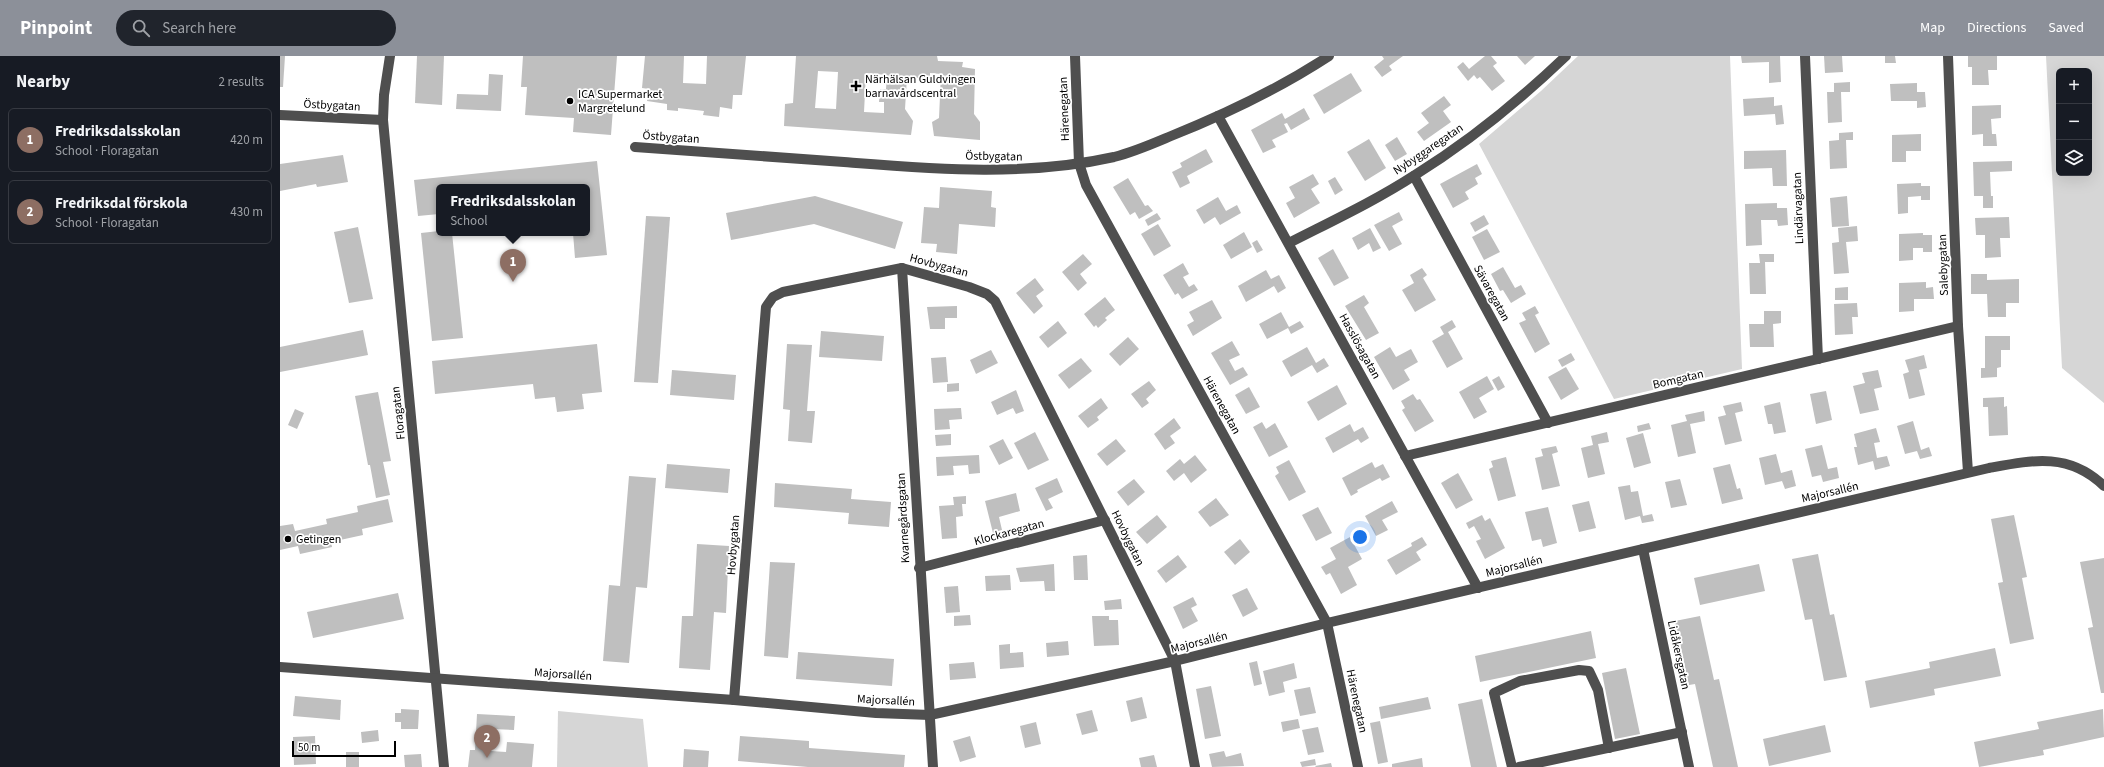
<!DOCTYPE html>
<meta charset="utf-8">
<style>
body{margin:0;font-family:"Source Sans 3",sans-serif;background:#20242c;color:#f1f3f6}
.controls{position:absolute;right:12px;top:12px;display:grid;overflow:hidden;border-radius:6px;box-shadow:0 4px 16px #0002}
.controls button{width:36px;height:36px;display:grid;place-items:center;padding:0;border:0;border-bottom:1px solid #363941;background:#171b24;color:#f1f3f6;font:20px sans-serif}
.scale{position:absolute;left:12px;bottom:10px;width:104px;box-sizing:border-box;padding-left:4px;border:2px solid #000;border-top:0;font-size:11px;line-height:14px;white-space:nowrap;color:#000;-webkit-text-stroke:3px #fff;paint-order:stroke}
.you{position:absolute;left:1080px;top:481px;width:14px;height:14px;margin:-10px;border:3px solid #fff;border-radius:50%;background:#1a73e8;box-shadow:0 0 0 6px #1a73e833}
.badge{display:grid;place-items:center;width:26px;height:26px;border-radius:50%;background:#8c9099;color:#fff;font-size:13px;font-weight:700}
.pin{position:absolute;translate:-50% -33px;filter:drop-shadow(0 1px 2px #0008)}
.pin::after{content:'';position:absolute;top:21px;width:14px;height:12px;background:inherit;clip-path:polygon(0 0,100% 0,50% 100%)}
.popup{position:absolute;left:156px;top:128px;width:154px;height:52px;box-sizing:border-box;display:grid;place-content:center;border-radius:6px;background:#171b24;filter:drop-shadow(0 1px 3px #0005);font-size:13px;white-space:nowrap;color:#9ea1a6}
.popup b{font-size:15px;color:#f1f3f6}
.popup::after{content:'';position:absolute;left:50%;top:100%;margin-left:-8px;border:8px solid transparent;border-top-color:#171b24}
.list{margin:0;padding:0;list-style:none}
h2{display:flex;justify-content:space-between;align-items:center;height:52px;margin:0;padding:0 16px;font-size:17px}
h2 small{font-size:13px;font-weight:400;color:#9ea1a6}
.list li{display:grid;grid-template-columns:26px 1fr auto;gap:12px;align-items:center;box-sizing:border-box;height:64px;margin:0 8px 8px;padding:0 8px;border:1px solid #363941;border-radius:6px}
.list b{display:block;font-size:15px;white-space:nowrap}
.list p{margin:0;font-size:13px;white-space:nowrap;color:#9ea1a6}
.list em{font-size:13px;font-style:normal;color:#9ea1a6}
.icon{flex:none;width:22px;height:22px;fill:none;stroke:currentColor;stroke-width:2;stroke-linecap:round;stroke-linejoin:round}
.map{position:relative;flex:none;width:1824px;height:711px;overflow:hidden}
header{display:flex;align-items:center;gap:24px;box-sizing:border-box;height:56px;padding:0 20px;background:#8c9099;color:#fff}
header strong{font-size:19px}
nav{display:flex;gap:22px;margin-inline-start:auto;font-size:14px}
.search{width:280px;height:36px;background:#20242c;display:flex;align-items:center;gap:10px;box-sizing:border-box;padding:0 14px;border-radius:22px;color:#9ea1a6;font-size:15px}
main{display:flex}
aside{flex:1;background:#171b24}
.map>svg:first-child{display:block}
.green{fill:#d6d6d6;fill-rule:evenodd}
.building{fill:#bfbfbf;fill-rule:evenodd}
.lines{fill:none;stroke-linecap:round;stroke-linejoin:round}
.minor{stroke:#4f4f4f;stroke-width:10}
.poi-dot{fill:#000;stroke:#fff;stroke-width:1.5}
.labels{text-anchor:middle;stroke-width:3.5;stroke-linejoin:round;paint-order:stroke}
.poi-label{font-size:12px;fill:#000;stroke:#fff;text-anchor:start}
.street-label{font-size:12px;fill:#000;stroke:#fff}
</style>
<header>
<strong>Pinpoint</strong>
<div class="search"><svg class="icon" aria-label="search" viewBox="0 0 24 24"><circle cx="10" cy="10" r="6"/><path d="M15 15l6 6"/></svg>Search here</div>
<nav><a>Map</a><a>Directions</a><a>Saved</a></nav>
</header>
<main>
<aside>
<h2>Nearby<small>2 results</small></h2>
<ul class="list">
<li><span class="badge" style="background:#8d6e63">1</span><div><b>Fredriksdalsskolan</b><p>School · Floragatan</p></div><em>420 m</em></li>
<li><span class="badge" style="background:#8d6e63">2</span><div><b>Fredriksdal förskola</b><p>School · Floragatan</p></div><em>430 m</em></li>
</ul>
</aside>
<div class="map">
<svg width="1824" height="711" viewBox="0 0 1824 711">
<rect width="100%" height="100%" fill="#fff"/>
<g class="green">
<path d="M1298,0h152l12,313 -128,30 -135,-255 62,-53z"/>
<path d="M1766,0h58v347l-42,-35zM1779,15h30v102h-30z"/>
<path d="M278,655l85,8 5,48h-91z"/>
</g>
<g class="building">
<path d="M0,0h5l-2,31h-3z"/>
<path d="M137,0h27l-2,49 -27,-2z"/>
<path d="M243,0h94l-6,79 -38,-3 1,-14 -49,-3 2,-28h-6z"/>
<path d="M365,0h39l-1,27 23,1 1,-28h39l-4,39h-9l-1,14 -12,-2 -1,10 -16,-2 1,-4 -26,-3v3l-11,-1v-6l-20,-3 2,-12 -7,-1z"/>
<path d="M516,0h141l1,5 25,1 -1,5 13,2 -1,45 6,8v18l-46,-4 -2,-14 7,-4 2,-44 -11,-1v6l-23,-2 -2,32 8,12 -2,14 -127,-9 1,-22 8,-1zM538,15l20,1 -2,37 -21,-1zM586,17l21,2 -1,14h-6l-1,13h5v11l-20,-1z"/>
<path d="M1102,0h21l-14,10 3,4 -10,7 -8,-10 10,-8z"/>
<path d="M1205,0h6l6,7 -4,3 12,15 -13,10 -12,-14 -3,2 -3,-4 -6,6 -11,-14 6,-5 6,7z"/>
<path d="M1237,0h18l-10,9z"/>
<path d="M1461,0h39l1,26 -12,1v-21l-27,1z"/>
<path d="M1544,0h18l1,16 -18,1z"/>
<path d="M1605,0h10l1,7h-11z"/>
<path d="M1688,0h29v14h-9l1,15h-17v-18h-4z"/>
<path d="M1071,17l11,18 -38,23 -11,-19z"/>
<path d="M209,18l14,1 -2,36 -45,-2 1,-15 31,1z"/>
<path d="M1570,26v10h-9l1,30 -14,1 -1,-31h7v-9z"/>
<path d="M1637,27v9h8l1,15 -9,1v-7h-26l-1,-17z"/>
<path d="M1164,40l7,9 -8,6 8,11 -27,19 -7,-9 12,-9 -8,-10z"/>
<path d="M1494,41v9l8,-1 2,19 -8,1 -1,-11 -31,2 -1,-17z"/>
<path d="M1721,49v13l-10,1 1,15h4l1,12h-14v-12l-11,1v-29z"/>
<path d="M1024,52l6,11 -19,11 -4,-7 -3,1 4,8 -16,8 4,7 -13,6 -12,-23 31,-17 3,6z"/>
<path d="M1573,76v8h-7l1,28 -17,1 -1,-28 10,-1v-7z"/>
<path d="M1641,78v17h-15v11h-14v-27z"/>
<path d="M1117,81l10,17 -12,7 -10,-16z"/>
<path d="M1089,83l17,29 -21,13 -18,-29z"/>
<path d="M926,93l7,13 -26,14 3,7 -10,5 -8,-16 10,-5 -2,-4z"/>
<path d="M1506,94l1,36h-14l-1,-18 -28,1v-18z"/>
<path d="M63,99l5,27 -31,5 -1,-3 -36,7v-27z"/>
<path d="M317,105l10,94 -32,3 -2,-25h14v-46h-148v27l-21,2 -4,-36z"/>
<path d="M1732,105v10l-22,1 1,24h2v12h-10v-12h-9l-1,-34z"/>
<path d="M1197,108l5,10 -7,4 3,6 -13,8 4,7 -16,9 -13,-24z"/>
<path d="M1033,118l6,10 -8,5 9,14 -26,15 -8,-15 9,-5 -6,-11z"/>
<path d="M1055,121l8,13 -8,5 -7,-14z"/>
<path d="M848,122l17,28 3,-1 5,6 -14,8 -4,-7 -5,3 -17,-28z"/>
<path d="M1641,127v3h9v14h-9v-4l-13,1v16l-10,1 -1,-30z"/>
<path d="M660,131l52,4 -1,16 5,1 -1,19 -36,-3 -2,30 -21,-2 1,-8 -16,-1 3,-36 15,1z"/>
<path d="M535,140l88,26 -8,27 -81,-25 -83,16 -5,-27z"/>
<path d="M1567,140l2,30 -17,1 -2,-29z"/>
<path d="M938,141l8,14 11,-6 4,8 -21,12 -5,-8 -11,7 -8,-14z"/>
<path d="M1497,147v5h10l1,17 -10,1 -1,-6h-16l1,25 -16,1 -1,-42z"/>
<path d="M1119,156l4,8 -11,6 10,18 -13,7 -15,-26z"/>
<path d="M877,157l4,6 -13,7 -3,-6z"/>
<path d="M1204,159l5,9 -14,8 -5,-9z"/>
<path d="M366,160l24,1 -12,166 -24,-1z"/>
<path d="M1729,161l1,21h-10l1,19 -16,1v-23h-9l-1,-17z"/>
<path d="M878,168l13,22 -17,10 -13,-22z"/>
<path d="M1577,170l1,15 -12,1 3,31 -15,1 -2,-31 7,-1 -1,-14z"/>
<path d="M78,171l15,72 -24,4 -15,-71z"/>
<path d="M1090,172l11,20 -8,4 -4,-9 -11,7 -6,-12z"/>
<path d="M1207,173l13,23 -16,8 -12,-23z"/>
<path d="M159,175v2h13l11,105 -31,3 -11,-108z"/>
<path d="M964,176l8,15 -21,12 -8,-14z"/>
<path d="M1643,177v2h9v17h-9v-4h-10v12l-14,1v-27z"/>
<path d="M977,184l6,10 -6,3 -5,-10z"/>
<path d="M1053,193l16,29 -15,8 -16,-28z"/>
<path d="M803,198l9,10 -12,10 7,9 -9,8 -16,-19z"/>
<path d="M1479,198h15v8h-9l1,32h-16l-1,-31h11z"/>
<path d="M903,207l6,11 -6,3 6,10 5,-3 4,6 -16,9 -4,-6 -3,2 -12,-20z"/>
<path d="M1223,211l12,21 6,-3 5,9 -15,9 -8,-13 -3,1 -9,-17z"/>
<path d="M1142,212l5,7 -4,3 13,22 -21,12 -13,-22 12,-7 -4,-8z"/>
<path d="M986,214l5,9 8,-4 7,13 -8,5 -4,-7 -28,16 -8,-16z"/>
<path d="M1691,218h16v6l32,-1v24h-13v14h-18l-1,-23h-16z"/>
<path d="M755,222l9,12 -8,6 7,10 -9,8 -18,-21z"/>
<path d="M1646,226v6l7,-1 1,12h-20v12l-15,1v-29z"/>
<path d="M1568,231v13h-13v-12z"/>
<path d="M1084,239l5,8 -5,4 15,26 -13,7 -21,-34z"/>
<path d="M825,241l10,13 -10,8 2,2 -9,8 -2,-3 -2,2 -10,-13z"/>
<path d="M932,244l10,18 -29,18 -6,-11 7,-4 -5,-9z"/>
<path d="M1577,247l1,14h-6l1,17 -18,1 -1,-31z"/>
<path d="M677,250v12h-12v11h-15l-3,-22z"/>
<path d="M1255,250l4,7 -4,2 15,29 -15,9 -16,-30 7,-3 -4,-7z"/>
<path d="M1484,255h17v12l-8,1 1,23h-24l-1,-23h15z"/>
<path d="M1001,256l8,15 11,-6 4,6 -13,7 -3,-6 -21,11 -8,-15z"/>
<path d="M1172,264l4,7 -8,5 15,27 -16,9 -15,-27 12,-7 -4,-7z"/>
<path d="M778,265l9,12 -19,15 -9,-11z"/>
<path d="M83,274l5,25 -88,17v-25z"/>
<path d="M541,275l63,5 -2,25 -63,-4z"/>
<path d="M1705,280h25v14h-9v17l-4,1v9l-16,1v-10h4z"/>
<path d="M848,281l11,12 -19,17 -11,-12z"/>
<path d="M952,285l8,14 -11,5 6,11 8,-4 5,8 -18,10 -19,-32z"/>
<path d="M317,288l5,48 -20,2 2,15 -27,3 -2,-15 -20,2 -2,-15 -98,10 -3,-33z"/>
<path d="M507,288l25,1 -5,66h8l-3,32 -24,-2 2,-31 -7,-1z"/>
<path d="M1027,291l9,16 8,-5 5,8 -12,7 -5,-8 -21,12 -9,-16z"/>
<path d="M1110,291l6,10 15,-8 7,13 -14,8 6,10 -17,10 -19,-33z"/>
<path d="M711,294l7,13 -22,11 -6,-14z"/>
<path d="M1291,297l4,7 -13,7 -4,-7z"/>
<path d="M1644,299l3,13 -8,2 6,25 -16,4 -6,-25 6,-2 -4,-12z"/>
<path d="M666,301l2,25 -15,1 -2,-25z"/>
<path d="M801,302l11,13 -23,18 -11,-14z"/>
<path d="M1286,311l13,22 -18,11 -13,-23z"/>
<path d="M392,314l64,5 -2,25 -64,-5z"/>
<path d="M1598,314l4,17 -8,2 5,21 -19,4 -7,-28 12,-3 -3,-10z"/>
<path d="M1207,320l7,13 -15,9 8,14 -13,7 -15,-27z"/>
<path d="M1219,320l6,11 -7,4 -6,-11z"/>
<path d="M869,325l7,9 -10,9 3,4 -7,5 -11,-14z"/>
<path d="M679,327v8l-12,1v-8z"/>
<path d="M1057,329l10,19 -29,17 -11,-19z"/>
<path d="M969,331l11,20 -14,7 -11,-19z"/>
<path d="M736,334l8,21 -8,3 -3,-6 -16,7 -6,-13z"/>
<path d="M1546,335l6,29 -16,4 -6,-30z"/>
<path d="M98,336l13,69 -8,1 7,33 -14,3 -6,-33h-2l-13,-69z"/>
<path d="M1133,338l4,6 3,-1 14,22 -19,11 -13,-22 3,-2 -4,-7z"/>
<path d="M1724,341v10l3,-1 1,29 -19,1 -1,-29h-5v-9z"/>
<path d="M821,342l7,10 -11,9 2,3 -11,8 -10,-12z"/>
<path d="M1461,346l2,9 -8,2 7,28 -17,4 -7,-28 8,-2 -3,-9z"/>
<path d="M1500,346l6,30 -12,2 -2,-10h-4l-4,-18z"/>
<path d="M681,352l1,11 -13,1 1,9 -15,1 -1,-21z"/>
<path d="M15,353l9,4 -7,16 -9,-4z"/>
<path d="M1424,355l1,10 -15,3 6,29 -18,4 -7,-32 16,-4 -2,-6z"/>
<path d="M894,362l7,10 -11,8 5,7 -10,7 -11,-16z"/>
<path d="M1633,365l8,29 8,-3 3,9 -12,3 -3,-8 -12,3 -8,-28z"/>
<path d="M982,366l4,7 9,-6 13,24 -19,10 -16,-30z"/>
<path d="M1369,367l2,6 -13,3 -1,-6z"/>
<path d="M1070,368l4,8 9,-5 6,11 -8,5 -3,-4 -25,14 -8,-15z"/>
<path d="M1596,372l4,14 -6,1 3,15 10,-2 3,10 -15,4 -2,-9 -15,4 -4,-18h3l-3,-13z"/>
<path d="M755,376l14,28 -21,10 -14,-27z"/>
<path d="M1327,376l2,10 -11,2 7,30 -17,4 -7,-30 12,-3 -2,-9z"/>
<path d="M1363,377l8,30 -17,5 -8,-30z"/>
<path d="M671,378v11l-15,1 -1,-11z"/>
<path d="M723,383l10,19 -14,7 -10,-19z"/>
<path d="M836,383l10,12 -19,15 -10,-12z"/>
<path d="M1542,389l6,24 9,-2 2,11 -16,4 -2,-7 -9,2 -7,-28z"/>
<path d="M1276,390l2,6 -6,2 8,32 -18,4 -7,-32 8,-2 -2,-7z"/>
<path d="M1496,398l5,19 11,-3 4,16 -11,3 -3,-8 -17,4 -6,-27z"/>
<path d="M699,399l1,18 -11,1 -1,-9 -15,1 1,9 -17,1 -1,-19z"/>
<path d="M915,399l12,15 -16,13 -7,-10 -10,8 -8,-10 14,-12 4,5z"/>
<path d="M1226,401l10,39 -18,5 -9,-32 4,-2 -2,-6z"/>
<path d="M1009,404l17,32 -17,9 -14,-25 4,-3 -3,-6z"/>
<path d="M1092,406l3,6 8,-4 7,13 -8,4 -2,-3 -23,12 1,2 -7,4 -9,-18z"/>
<path d="M387,408l63,5 -2,24 -63,-5z"/>
<path d="M1450,408l7,25 3,-1 3,11 -21,5 -9,-36z"/>
<path d="M1178,417l15,27 -17,9 -15,-26z"/>
<path d="M349,420l27,2 -9,110 -11,-1 -7,76 -26,-2 6,-76 11,1z"/>
<path d="M777,422l6,14 -15,7 5,9 -7,3 -11,-23z"/>
<path d="M854,423l11,13 -17,14 -11,-14z"/>
<path d="M1400,423l7,26 -16,3 -6,-26z"/>
<path d="M495,427l77,6 -1,10 40,3 -2,25 -41,-3 1,-11 -75,-6z"/>
<path d="M1350,429l1,7 7,-1 5,25 9,-2 2,7 -12,2 -2,-7 -15,4 -7,-33z"/>
<path d="M736,437l4,18 -21,6 3,13 -9,3 -8,-32z"/>
<path d="M686,440v8h-4l1,12 -7,1 1,21 -15,1 -3,-33 15,-1 -1,-8z"/>
<path d="M936,442l13,17 -19,12 -12,-15z"/>
<path d="M108,443l5,23 -31,7 1,6 -32,7 1,5 -32,7 -2,-8 -18,4v-24l13,-2 2,7 32,-7 -1,-5 32,-7 -1,-6z"/>
<path d="M1112,445l6,11 -16,8 6,10 -12,6 -11,-20z"/>
<path d="M1309,445l7,27 -17,4 -7,-27z"/>
<path d="M1038,451l14,26 -16,8 -14,-26z"/>
<path d="M1268,451l9,36 -14,4 -2,-8 -9,2 -7,-29z"/>
<path d="M877,459l10,12 -20,17 -11,-12z"/>
<path d="M1202,459l3,6 5,-3 15,30 -20,11 -9,-18 5,-2 -7,-13 -5,3 -3,-6z"/>
<path d="M1734,459l13,62 -5,1 12,61 -24,5 -12,-61 5,-1 -12,-63z"/>
<path d="M1070,481l12,22 -14,8 9,18 -16,9 -11,-21 -4,2 -5,-8 15,-8 -6,-11z"/>
<path d="M1142,481l5,8 -11,7 5,8 -25,15 -9,-15 25,-14 -1,-3z"/>
<path d="M960,483l10,13 -15,13 -11,-13z"/>
<path d="M417,488l32,2 -3,67 -12,-1 -4,58 -31,-2 3,-52h11z"/>
<path d="M1538,498l12,61 4,-1 13,63 -23,4 -12,-62 -7,1 -13,-61z"/>
<path d="M807,499l1,25h-14l-1,-24z"/>
<path d="M898,499l9,12 -21,16 -9,-12z"/>
<path d="M1824,502v135h-3l-13,-65 5,-1 -13,-65z"/>
<path d="M490,506l25,1 -7,95 -24,-2z"/>
<path d="M774,508l1,27h-10l-1,-10 -24,1 -4,-14z"/>
<path d="M1479,508l6,27 -65,14 -6,-27z"/>
<path d="M730,519l1,15 -25,1 -1,-15z"/>
<path d="M678,530l2,26 -14,1 -2,-26z"/>
<path d="M967,532l11,21 -15,8 -11,-22z"/>
<path d="M118,537l6,26 -91,19 -6,-26z"/>
<path d="M913,541l4,8 -6,3 7,13 -15,8 -10,-22z"/>
<path d="M841,543l1,10 -17,1 -1,-9z"/>
<path d="M690,559l1,10 -17,1v-10z"/>
<path d="M812,560h17v4h9l1,25 -25,1z"/>
<path d="M1420,560l14,64 5,-1 19,88h-25l-18,-83 -6,1 -14,-64z"/>
<path d="M1311,575l5,27 -116,24 -5,-26z"/>
<path d="M788,585l1,14 -22,2 -1,-14z"/>
<path d="M730,588v9l13,-1 1,15 -24,2 -1,-24z"/>
<path d="M1715,592l6,28 -67,13 1,6 -65,13 -5,-27 65,-13 -1,-6z"/>
<path d="M518,596l96,7 -2,27 -96,-7z"/>
<path d="M977,605l5,23 -8,2 -5,-23z"/>
<path d="M694,606l2,16 -26,2 -1,-16z"/>
<path d="M1014,607l3,15 -14,4 2,10 -16,4 -6,-25z"/>
<path d="M1346,612l14,66 -25,5 -13,-66z"/>
<path d="M931,630l10,50 -16,3 -9,-50z"/>
<path d="M1030,631l6,26 -16,3 -6,-26z"/>
<path d="M15,640l46,4 -1,20 -47,-4z"/>
<path d="M862,641l5,21 -16,4 -5,-21z"/>
<path d="M1148,641l3,12 -50,10 -2,-12z"/>
<path d="M1202,643l15,68h-26l-13,-63z"/>
<path d="M121,653l18,1 -1,19h-17v-7h-6v-9h6z"/>
<path d="M1823,653l1,28 -61,13 1,5 -65,12 -5,-25 65,-13 -2,-7z"/>
<path d="M812,654l6,21 -16,4 -6,-21z"/>
<path d="M197,658l38,2 -1,14 -22,-1 -1,22 15,1 1,-10 27,2 -2,23h-64l2,-17h5z"/>
<path d="M1018,663l2,9 -17,4 -2,-10z"/>
<path d="M1100,665l8,41 -10,2 -8,-41z"/>
<path d="M756,666l5,22 -16,4 -5,-22z"/>
<path d="M1545,669l6,27 -62,14 -6,-27z"/>
<path d="M1038,671l6,25 -16,3 -6,-25z"/>
<path d="M98,674l1,11 -17,2 -1,-11z"/>
<path d="M35,680l1,28 -22,1 -1,-28z"/>
<path d="M460,680l69,5v7l96,7 -1,12h-96l-70,-6z"/>
<path d="M690,680l6,21 -16,5 -7,-21z"/>
<path d="M404,693l25,2 -1,16h-25z"/>
<path d="M944,695l2,6 15,-4 3,13 -32,1 -3,-13z"/>
<rect x="66" y="696" width="13" height="15"/>
<path d="M141,698l1,13h-17l-1,-12z"/>
<path d="M874,699l3,12h-16l-2,-9z"/>
<path d="M1142,702l1,9h-31v-3z"/>
<path d="M1035,703l1,6 -14,2 -2,-5z"/>
<path d="M1051,707l1,4h-16l-1,-1z"/>
</g>
<g class="lines">
<g class="minor">
<path d="M110,0l-6,39 -1,25 61,647"/>
<path d="M795,0l4,107 7,22 241,438 31,144"/>
<path d="M1525,0l13,303"/>
<path d="M1668,0l10,270 10,146"/>
<path d="M0,59l103,5"/>
<path d="M938,60l260,472"/>
<path d="M355,91c70,5 140,10 209,15 90,7 181,15 270,-5 20,-5 38,-13 57,-21 55,-22 109,-48 158,-80"/>
<path d="M1134,120l134,247"/>
<path d="M1009,187c43,-22 86,-42 126,-68 55,-34 105,-75 151,-119"/>
<path d="M622,212l31,499"/>
<path d="M1125,400l553,-130"/>
<path d="M1363,493l46,218"/>
<path d="M639,512l186,-48"/>
<path d="M0,611l454,33 142,13 54,2 245,-54 152,-38 662,-155c43,-8 80,-16 115,18"/>
<path d="M454,644l32,-393 7,-10 10,-5 119,-24 67,19 18,7 8,7 180,360 20,106"/>
<path d="M1232,711l-18,-74 26,-12 59,-11 10,1 9,19 11,58"/>
<path d="M1239,711l163,-35"/>
</g>
</g>
<g class="poi-dot">
<path d="M574 24h4v4h4v4h-4v4h-4v-4h-4v-4h4z"/>
<circle cx="290" cy="45" r="4"/>
<circle cx="8" cy="483" r="4"/>
</g>
<g class="labels">
<g class="poi-label">
<text x="585" y="27">Närhälsan Guldvingen<tspan x="585" dy="14">barnavårdscentral</tspan></text>
<text x="298" y="42">ICA Supermarket<tspan x="298" dy="14">Margretelund</tspan></text>
<text x="16" y="487">Getingen</text>
</g>
<g class="street-label">
<text transform="translate(52 49) rotate(3)" y="4">Östbygatan</text>
<text transform="translate(784 53) rotate(-92)" y="4">Härenegatan</text>
<text transform="translate(391 81) rotate(4)" y="4">Östbygatan</text>
<text transform="translate(1148 93) rotate(-34)" y="4">Nybyggaregatan</text>
<text transform="translate(714 100) rotate(1)" y="4">Östbygatan</text>
<text transform="translate(1518 152) rotate(-92)" y="4">Lindärvagatan</text>
<text transform="translate(659 209) rotate(15)" y="4">Hovbygatan</text>
<text transform="translate(1663 209) rotate(-92)" y="4">Salebygatan</text>
<text transform="translate(1212 237) rotate(61)" y="4">Sävaregatan</text>
<text transform="translate(1080 290) rotate(61)" y="4">Hasslösagatan</text>
<text transform="translate(1398 323) rotate(-13)" y="4">Bomgatan</text>
<text transform="translate(942 349) rotate(61)" y="4">Härenegatan</text>
<text transform="translate(118 357) rotate(-96)" y="4">Floragatan</text>
<text transform="translate(1550 436) rotate(-13)" y="4">Majorsallén</text>
<text transform="translate(623 462) rotate(-93)" y="4">Kvarnegårdsgatan</text>
<text transform="translate(729 476) rotate(-15)" y="4">Klockaregatan</text>
<text transform="translate(848 482) rotate(64)" y="4">Hovbygatan</text>
<text transform="translate(453 489) rotate(-86)" y="4">Hovbygatan</text>
<text transform="translate(1234 510) rotate(-14)" y="4">Majorsallén</text>
<text transform="translate(919 586) rotate(-14)" y="4">Majorsallén</text>
<text transform="translate(1399 599) rotate(78)" y="4">Lidåkersgatan</text>
<text transform="translate(283 618) rotate(4)" y="4">Majorsallén</text>
<text transform="translate(606 644) rotate(3)" y="4">Majorsallén</text>
<text transform="translate(1077 645) rotate(78)" y="4">Härenegatan</text>
</g>
</g>
</svg>
<div class="controls">
<button>+</button>
<button>−</button>
<button><svg class="icon" aria-label="layers" viewBox="0 0 24 24"><path d="M12 4l9 5-9 5-9-5zM3 14l9 5 9-5"/></svg></button>
</div>
<div class="scale">50 m</div>
<div class="you"></div>
<div class="pin badge" style="left:233px;top:226px;background:#8d6e63">1</div>
<div class="popup"><b>Fredriksdalsskolan</b>School</div>
<div class="pin badge" style="left:207px;top:702px;background:#8d6e63">2</div>
</div>
</main>
